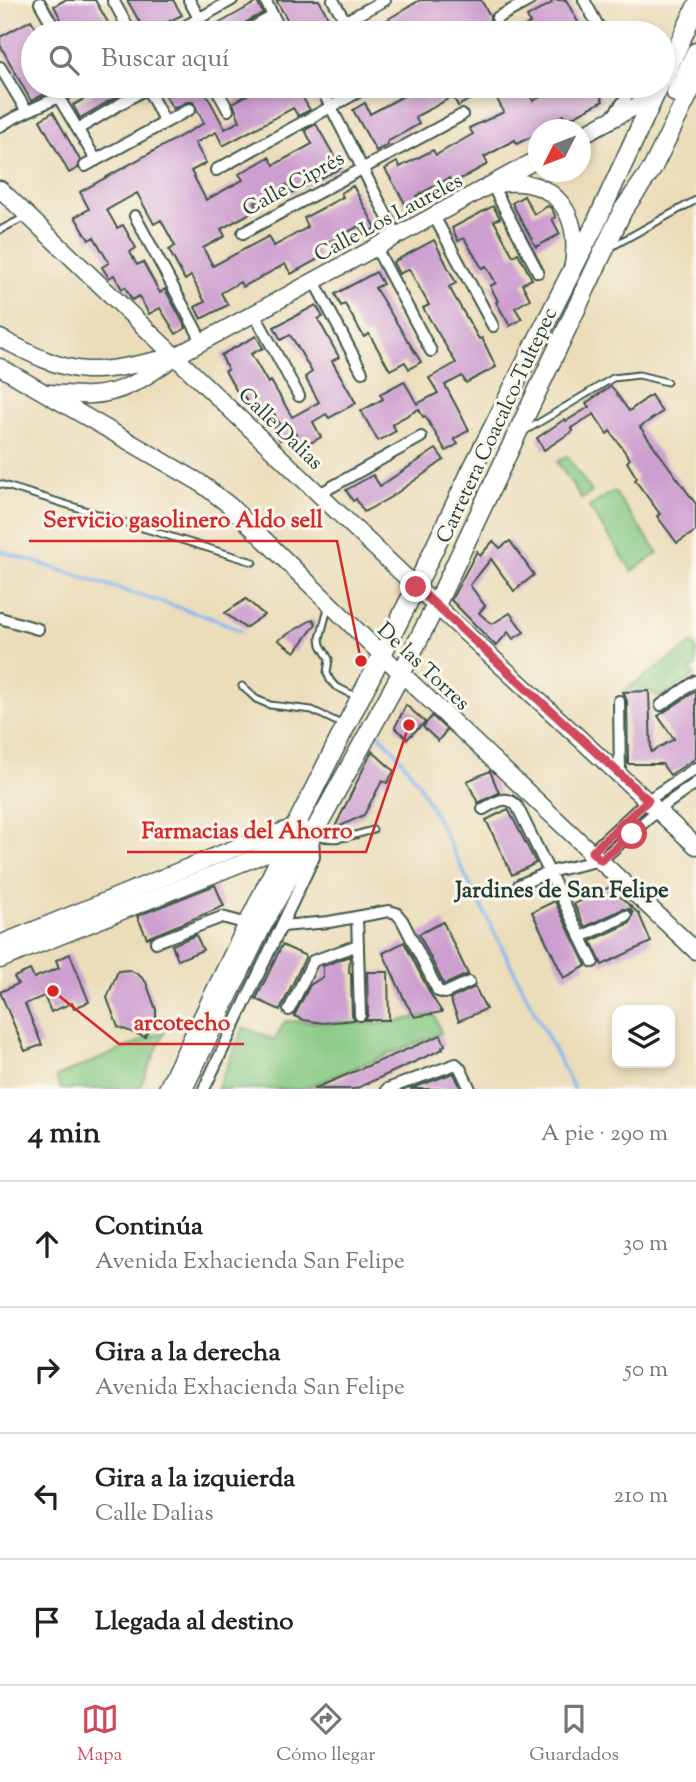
<!DOCTYPE html>
<html lang="es">
<meta charset="utf-8">
<style>
body{margin:0;font-family:"Sorts Mill Goudy",serif;background:#f2f2f2;color:#222}
.controls{position:absolute;right:21px;bottom:21px;display:grid;overflow:hidden;border-radius:14px;box-shadow:0 4px 10px #0003}
.controls button{width:63px;height:63px;display:grid;place-items:center;padding:0;border:0;border-bottom:2px solid #e0e0e0;background:#fff;color:#222;font:35px sans-serif}
.compass{position:absolute;left:528px;top:119px;width:63px;height:63px;border-radius:50%;background:#fff;box-shadow:0 4px 10px #0003;rotate:228deg}
.stop{position:absolute;width:21px;height:21px;margin:-16px;border:5px solid #d1495b;border-radius:50%;background:#fff}
.stop.end{background:#d1495b;border-color:#fff;box-shadow:0 2px 7px #0008}
.list{margin:0;padding:0;list-style:none}
h2{display:flex;justify-content:space-between;align-items:center;height:91px;margin:0;padding:0 28px;font-size:30px}
h2 small{font-size:23px;font-weight:400;color:#767676}
.list li{display:grid;grid-template-columns:46px 1fr auto;gap:21px;align-items:center;box-sizing:border-box;height:126px;padding:0 28px;border-top:2px solid #e0e0e0}
.list b{display:block;font-size:26px;white-space:nowrap}
.list p{margin:0;font-size:23px;white-space:nowrap;color:#767676}
.list em{font-size:23px;font-style:normal;color:#767676}
.icon{flex:none;width:38px;height:38px;fill:none;stroke:currentColor;stroke-width:2;stroke-linecap:round;stroke-linejoin:round}
.map{position:relative;flex:none;width:696px;height:1089px;overflow:hidden}
.search{position:absolute;background:#fff;box-shadow:0 4px 10px #0003;left:21px;right:21px;top:21px;height:77px;display:flex;align-items:center;gap:18px;box-sizing:border-box;padding:0 24px;border-radius:38px;color:#767676;font-size:26px}
.sheet{height:595px;background:#fff}
nav{display:flex;justify-content:space-around;align-items:center;box-sizing:border-box;height:98px;border-top:2px solid #e0e0e0;background:#fff;font-size:19px;color:#767676}
nav a{display:grid;justify-items:center;gap:4px}
nav .on{color:#d1495b}
.map>svg:first-child{display:block}
.green{fill:#84c882;stroke:#52825b;stroke-width:2}
.lines{fill:none;stroke-linecap:round;stroke-linejoin:round}
.stream{stroke:#83b5f0;stroke-width:3.5}
.building{fill:#cd9fd0}
.lane-casing{stroke:#3e5548;stroke-width:9}
.street-casing{stroke:#3e5548;stroke-width:14}
.secondary-casing{stroke:#3e5548;stroke-width:19}
.primary-casing{stroke:#3e5548;stroke-width:21}
.lane{stroke:#fff;stroke-width:5}
.street{stroke:#fff;stroke-width:10}
.secondary{stroke:#fff;stroke-width:16}
.primary{stroke:#fff;stroke-width:18}
.route{stroke:#d1495b;stroke-width:9}
.labels{text-anchor:middle;stroke-width:6;stroke-linejoin:round;paint-order:stroke}
.street-label{font-size:21px;fill:#1f3d34;stroke:#fbf7ec}
.neighbourhood-label{font-size:23px;font-weight:bold;fill:#1f3d34;stroke:#fbf7ec}
.leader{fill:none;stroke:#d62828;stroke-width:2.5}
.callout-dot{fill:#d62828;stroke:#fbf7ec;stroke-width:2.5}
.callout-label{font-size:23px;text-anchor:middle;font-weight:bold;fill:#d62828;stroke:#fbf7ec;stroke-width:6;stroke-linejoin:round;paint-order:stroke}
</style>
<div class="map">
<svg width="696" height="1089" viewBox="0 0 696 1089">
<rect width="100%" height="100%" fill="#fbf7ec"/>
<filter id="ink" filterUnits="userSpaceOnUse"><feTurbulence type="fractalNoise" baseFrequency=".0143" numOctaves="2"/><feDisplacementMap in="SourceGraphic" scale="14" xChannelSelector="R" yChannelSelector="G"/><feConvolveMatrix kernelMatrix="1 2 1 2 8 2 1 2 1" color-interpolation-filters="sRGB"/></filter>
<filter id="wash" filterUnits="userSpaceOnUse"><feTurbulence type="fractalNoise" baseFrequency=".00686" numOctaves="4" result="noise"/><feDisplacementMap in="SourceGraphic" scale="28" xChannelSelector="R" yChannelSelector="G"/><feGaussianBlur stdDeviation="1.57" result="paint"/><feColorMatrix in="noise" values="0 0 0 0 0 0 0 0 0 0 0 0 0 0 0 0 0 1.4 0 .05"/><feComposite in="paint" operator="in"/></filter>
<g filter="url(#wash)">
<rect width="100%" height="100%" fill="#ebddba"/>
<g class="green">
<path d="M567,456l25,36 -10,7 -25,-37z"/>
<path d="M614,491l44,62 -26,18 -43,-64z"/>
<path d="M693,643l3,4v19l-6,4 5,5 -35,23 -10,-7 -27,1z"/>
<path d="M434,1014l7,19 -138,56h-86l27,-62 31,13 10,-19 98,3z"/>
<path d="M165,1031l-26,58h-78l-5,-12z"/>
</g>
<g class="lines">
<g class="stream">
<path d="M0,551l215,68 26,12"/>
<path d="M379,734l16,17 24,33 155,305"/>
</g>
</g>
<g id="blocks">
<g class="building">
<path d="M65,0h30l19,33h-46l-14,-27z"/>
<path d="M127,0h46l9,15 -36,18z"/>
<path d="M276,0h43l11,21 -7,3 -7,9h-21z"/>
<path d="M420,0h61l9,16v5l9,12h-134z"/>
<path d="M550,0h16l18,33h-71l17,-10 -3,-6 25,-14z"/>
<path d="M257,2l6,11 -24,13 -4,6 -33,1z"/>
<path d="M31,20l8,13h-6v53h28l-30,15 -31,-56v-8z"/>
<path d="M108,86h27l-55,32 -7,-13z"/>
<path d="M160,86h42l23,43 15,-8 -7,-18 30,-17h33l14,24 -12,6 -5,-8 -70,38 -7,-14 -21,11 11,20 -15,8 15,29 37,-20 -4,-6 30,-17 5,8 38,-21 -7,-14 11,-6 25,44 -50,25 -4,-8 -32,18 3,6 -37,20 4,7 -22,12 10,18 56,-30 5,10 34,-19 -4,-9 39,-21 -2,-4 12,-7 23,42 -12,6 -5,-8 -43,23 4,9 -29,16 -6,-10 -42,23 -3,-5 -19,11 7,12 -27,14 -6,-12 10,-5 -14,-26 -6,4 -16,-30 6,-4 -14,-26 -7,4 -17,-31 -30,17 10,18 6,-3 13,23 -6,4 7,13 6,-3 17,31 5,-4 21,39 -10,6 -16,-26 -11,6 -10,-18 -7,4 -7,-13 -3,2 -8,-14 -5,3 -7,-11 7,-4 -15,-26 -5,3 -14,-23 14,-8 -9,-17 124,-69 -11,-21h-6l-14,7z"/>
<path d="M400,86h70l6,10 -18,10 -5,-10 -19,11 -19,10 4,7 -32,18 1,3 -12,6 -23,-41 12,-7 5,11 35,-19z"/>
<path d="M490,86h34l9,15 29,-15h56l-18,9 3,6 -36,19 -3,-5 -20,11 1,3 -7,1v2l-9,6 -12,6 -2,-4 -31,17 4,7 -24,13 -12,6 -3,-5 -33,18 5,8 -12,6 -24,-41 12,-7 3,5 33,-17 3,5 37,-21 -4,-6 35,-16z"/>
<path d="M53,112l27,48 -2,8 -9,5 -29,-53z"/>
<path d="M524,196l10,18 14,-8 3,2 5,9 -4,2 8,15 -24,13 -24,-44z"/>
<path d="M493,206l7,12 -6,3 19,35 5,-3 14,26 -10,5 8,15 -15,9 7,11 -12,7 -14,-24 2,-1 -8,-15 6,-3 -10,-17 -4,2 -18,-30 -6,3 -6,-13z"/>
<path d="M434,240l22,43 -7,4 30,52 3,-1 14,29 -30,16 -4,-7 -17,9 24,45 -15,9 4,5 -12,7 -21,-35 -2,1 -4,-8 -27,15 4,7 -18,10 -17,-30 22,-12 -3,-5 24,-13 13,23 21,-11 -9,-15 27,-15 -33,-55 6,-3 -20,-36 -10,5 -6,-12z"/>
<path d="M376,272l7,12 -8,4 46,74 -12,7 -4,-7 -15,8 -21,-36 -5,3 -19,-33 -4,2 -6,-12z"/>
<path d="M316,305l7,12 -5,2 21,38 -7,4 24,42 -27,15 -3,-4 -13,8 8,15 -18,10 -8,-15 -15,8 -7,-12 7,-4 -8,-14 -15,9 -15,-26 -3,2 -14,-24 3,-1 -7,-15 35,-19 7,12 -12,6 17,29 3,-2 21,36 27,-15 -14,-25 7,-5 -18,-31 -4,-6 -9,5 -7,-13z"/>
<path d="M611,386l18,25 22,-16 11,17 -22,15 56,77v27l-19,12 -20,-27 3,-2 -25,-34 2,-2 -10,-16 3,-3 -20,-28 -3,3 -13,-20 -23,14 2,3 -29,19 -7,-12 28,-19 1,2 23,-14 -3,-4z"/>
<path d="M436,449l8,11 -53,37 -27,15 -8,-13 -3,2 -7,-11 27,-15 7,11z"/>
<path d="M493,541l7,7 10,-7 24,34 -20,16 -23,-32 -21,26 15,21 -6,7 13,11 18,-11 14,19 -11,7 -5,-7 -12,14 -45,-46 26,-49 3,5z"/>
<path d="M246,599l18,16 -19,13 -20,-15z"/>
<path d="M313,619l3,5 -21,28 -17,-12z"/>
<path d="M649,691l2,61 23,-13 -16,-23 38,-25v67l-26,17 -8,-11h-34l-1,-63 -4,-9z"/>
<path d="M406,705l19,17 -18,17 -12,-12z"/>
<path d="M432,716l15,14 -9,11 -15,-14z"/>
<path d="M372,751l22,20 -7,12 -5,-2 -18,34 -30,14z"/>
<path d="M490,771l9,22 -21,10 -11,-22z"/>
<path d="M508,809l28,54 -24,12 -26,-55z"/>
<path d="M215,885l9,21 -77,32 -10,-22z"/>
<path d="M610,887l29,27 12,28 -49,23 -11,-24 39,-18 3,-10 -3,-4h-7l-38,18 -11,-23z"/>
<path d="M555,901l31,65 -22,12 -32,-66z"/>
<path d="M443,922l25,52 -24,11 -25,-51z"/>
<path d="M196,935l7,15 -25,10 -6,-15z"/>
<path d="M404,942l27,53 11,17 -27,5 -9,-14 -23,-50z"/>
<path d="M282,945l24,11 -26,54 -24,-11z"/>
<path d="M70,954l19,48 -15,6 -2,-5 -21,9 -7,-16 -19,8 17,41 -17,6 -25,-59 18,-8 -4,-7 16,-7 4,8 25,-10 -3,-8z"/>
<path d="M350,956l-1,17h2l1,42 3,5 -32,3 -19,-3 -10,-4 16,-31 13,-8v-11z"/>
<path d="M129,970l9,4 8,8 10,28v9l-11,18 -27,-10 -11,-29 11,-27z"/>
<path d="M367,972h21l1,48h-24l3,-5z"/>
<path d="M475,987l11,22 -27,12 -9,-22z"/>
<path d="M441,1035l4,10 -3,2 1,2 -88,40h-42z"/>
<path d="M454,1073l7,16h-51z"/>
</g>
</g>
</g>
<g filter="url(#ink)">
<use href="#blocks" fill-opacity="0" stroke="#3e5548" stroke-width="2"/>
<g class="lines">
<defs>
<g id="lane">
<path d="M0,230l25,-13"/>
<path d="M613,246l83,-46"/>
<path d="M525,431l88,-53 26,-3 28,7"/>
<path d="M0,484l253,78"/>
<path d="M328,608l-8,30 1,7 8,14 -2,14 3,7 5,6 22,11"/>
<path d="M242,686l14,13 14,6 42,5 31,15"/>
<path d="M316,836c19,7 38,-1 57,-6"/>
</g>
<g id="street">
<path d="M113,0l18,33"/>
<path d="M189,0l10,18"/>
<path d="M265,0l17,33"/>
<path d="M333,0l12,21"/>
<path d="M584,0l18,33"/>
<path d="M40,3l17,30"/>
<path d="M497,18l33,-18"/>
<path d="M327,31l58,-31"/>
<path d="M173,33l59,-33"/>
<path d="M243,33l30,-17"/>
<path d="M0,67l26,43"/>
<path d="M146,86l19,36"/>
<path d="M215,86l13,24"/>
<path d="M320,86l77,150"/>
<path d="M59,98l37,62"/>
<path d="M614,114l12,-16 2,-12"/>
<path d="M0,126c27,-17 55,-26 83,-40"/>
<path d="M78,129l69,-41"/>
<path d="M85,166l105,-57"/>
<path d="M216,170l153,-84"/>
<path d="M492,185l46,87"/>
<path d="M135,216l67,125"/>
<path d="M434,216l59,110"/>
<path d="M243,233l219,-118"/>
<path d="M376,248l55,103"/>
<path d="M314,281l48,91"/>
<path d="M254,313l45,83"/>
<path d="M319,494l102,-57"/>
<path d="M0,618l38,11"/>
<path d="M619,701l1,74"/>
<path d="M661,705l35,-24"/>
<path d="M483,809c13,-7 23,-15 34,-3l76,156"/>
<path d="M587,856l61,-56 48,-32"/>
<path d="M519,885l30,-13 52,-12 57,-50 38,-27"/>
<path d="M357,917l3,98"/>
<path d="M282,926l47,-4 60,-11 7,2 6,7 36,71 7,2 24,-11"/>
<path d="M581,937l45,-21"/>
<path d="M156,942l66,-25 26,7"/>
<path d="M289,1010l24,-49 45,-16"/>
<path d="M204,1089l110,-232 -1,-21"/>
<path d="M387,1089l69,-25 4,4 10,21"/>
</g>
<g id="secondary">
<path d="M580,136l75,-40"/>
<path d="M498,184c56,-8 83,28 75,81"/>
<path d="M0,189l416,398 280,259"/>
<path d="M0,338c27,14 56,30 86,32 27,1 55,-7 81,-12"/>
<path d="M0,367l199,115 30,23 153,150 314,296"/>
<path d="M47,393c14,0 30,3 44,2 34,-1 59,-21 85,-39l362,-197"/>
<path d="M0,944l245,-100 50,-17 18,8"/>
<path d="M0,960l294,-118"/>
</g>
<g id="primary">
<path d="M663,79l33,-72"/>
<path d="M676,93l20,-41"/>
<path d="M168,1089l127,-262 121,-240 54,-114 125,-248 64,-139"/>
<path d="M183,1089l78,-161 140,-254 35,-69 187,-395 29,-41 44,-90"/>
</g>
</defs>
<use href="#lane" class="lane-casing"/>
<use href="#street" class="street-casing"/>
<use href="#secondary" class="secondary-casing"/>
<use href="#primary" class="primary-casing"/>
<use href="#lane" class="lane"/>
<use href="#street" class="street"/>
<use href="#secondary" class="secondary"/>
<use href="#primary" class="primary"/>
</g>
</g>
<g class="lines" filter="url(#ink)">
<path class="route" d="M416,587l232,213 -56,52 9,8 31,-26"/>
</g>
<g class="labels">
<g class="street-label">
<text transform="translate(293 183) rotate(-29)" y="7">Calle Ciprés</text>
<text transform="translate(388 217) rotate(-28)" y="7">Calle Los Laureles</text>
<text transform="translate(496 425) rotate(-65)" y="7">Carretera Coacalco-Tultepec</text>
<text transform="translate(281 428) rotate(44)" y="7">Calle Dalias</text>
<text transform="translate(424 666) rotate(43)" y="7">De las Torres</text>
</g>
<g class="neighbourhood-label">
<text x="562" y="897">Jardines de San Felipe</text>
</g>
</g>
<path class="leader" d="M361 661L337 541H29M409 725L366 852H127M53 991L119 1044H244"/>
<g class="callout-dot">
<circle cx="361" cy="661" r="7"/>
<circle cx="409" cy="725" r="7"/>
<circle cx="53" cy="991" r="7"/>
</g>
<g class="callout-label">
<text x="183" y="527">Servicio gasolinero Aldo sell</text>
<text x="247" y="838">Farmacias del Ahorro</text>
<text x="182" y="1030">arcotecho</text>
</g>
</svg>
<div class="controls">
<button><svg class="icon" aria-label="layers" viewBox="0 0 24 24"><path d="M12 4l9 5-9 5-9-5zM3 14l9 5 9-5"/></svg></button>
</div>
<svg class="compass" viewBox="-18 -18 36 36"><path d="M0-13l5 13h-10z" fill="#e53935"/><path d="M0 13l5-13h-10z" fill="#767676"/></svg>
<div class="stop" style="left:632px;top:834px"></div>
<div class="stop end" style="left:416px;top:587px"></div>
<div class="search"><svg class="icon" aria-label="search" viewBox="0 0 24 24"><circle cx="10" cy="10" r="6"/><path d="M15 15l6 6"/></svg>Buscar aquí</div>
</div>
<section class="sheet">
<h2>4 min<small>A pie · 290 m</small></h2>
<ul class="list">
<li><svg class="icon" aria-label="ahead" viewBox="0 0 24 24"><path d="M12 20V5M6 11l6-6 6 6"/></svg><div><b>Continúa</b><p>Avenida Exhacienda San Felipe</p></div><em>30 m</em></li>
<li><svg class="icon" aria-label="right" viewBox="0 0 24 24"><path d="M7 20v-9h11M14 6l5 5-5 5"/></svg><div><b>Gira a la derecha</b><p>Avenida Exhacienda San Felipe</p></div><em>50 m</em></li>
<li><svg class="icon" aria-label="left" viewBox="0 0 24 24"><path d="M17 20v-9H6M10 6l-5 5 5 5"/></svg><div><b>Gira a la izquierda</b><p>Calle Dalias</p></div><em>210 m</em></li>
<li><svg class="icon" aria-label="arrive" viewBox="0 0 24 24"><path d="M6 21V4h12l-3 4 3 4H6"/></svg><div><b>Llegada al destino</b></div></li>
</ul>
</section>
<nav>
<a class="on"><svg class="icon" aria-label="map" viewBox="0 0 24 24"><path d="M3 6l6-2 6 2 6-2v14l-6 2-6-2-6 2zM9 4v14M15 6v14"/></svg>Mapa</a>
<a><svg class="icon" aria-label="directions" viewBox="0 0 24 24"><path d="M12 3l9 9-9 9-9-9zM9 14v-3h6M13 9l2 2-2 2"/></svg>Cómo llegar</a>
<a><svg class="icon" aria-label="saved" viewBox="0 0 24 24"><path d="M7 4h10v16l-5-4-5 4z"/></svg>Guardados</a>
</nav>
